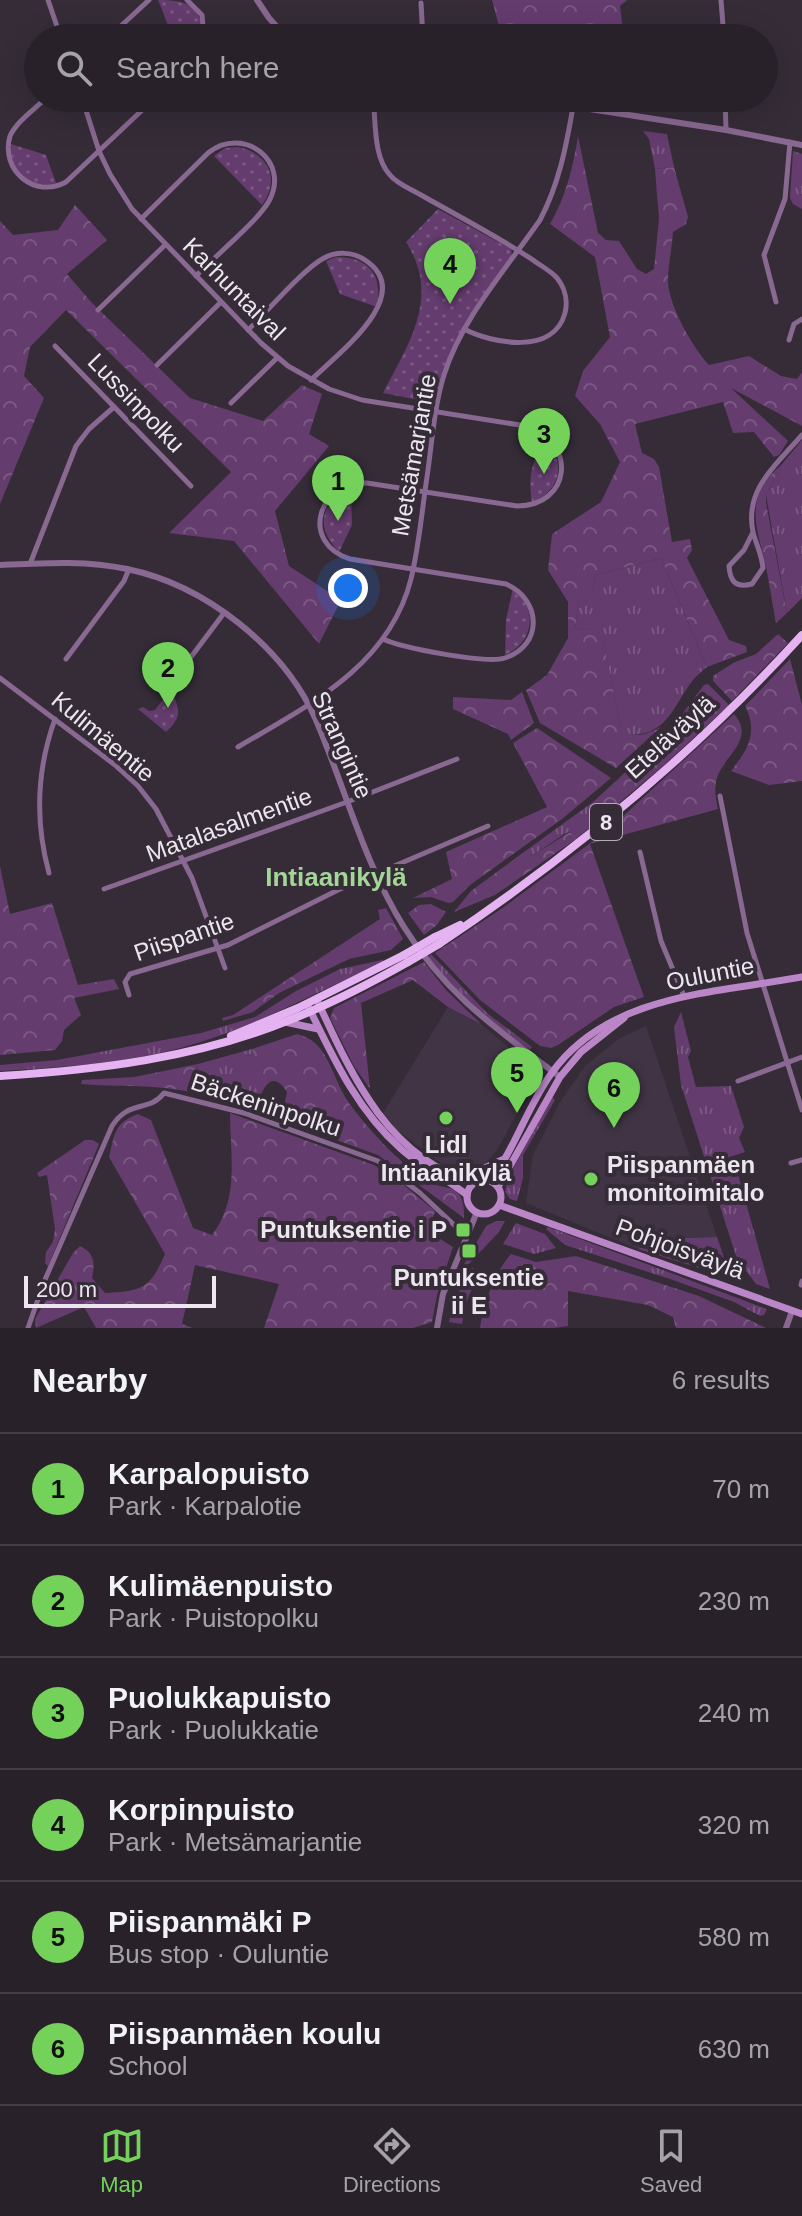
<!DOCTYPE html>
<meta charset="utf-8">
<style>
body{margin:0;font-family:Helvetica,sans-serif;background:#342e36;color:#f1f3f6}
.scale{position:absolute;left:24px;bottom:20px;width:192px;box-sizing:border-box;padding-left:8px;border:4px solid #ece6ee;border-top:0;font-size:22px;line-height:28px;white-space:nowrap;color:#ece6ee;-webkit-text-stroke:6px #352c38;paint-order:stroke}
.you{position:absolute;left:348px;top:588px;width:28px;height:28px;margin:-20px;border:6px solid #fff;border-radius:50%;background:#1a73e8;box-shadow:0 0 0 12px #1a73e833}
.badge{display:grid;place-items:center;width:52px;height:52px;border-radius:50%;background:#74d25b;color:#111;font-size:26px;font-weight:700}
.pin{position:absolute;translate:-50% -66px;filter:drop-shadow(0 2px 4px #0008)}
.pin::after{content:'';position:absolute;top:42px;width:28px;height:24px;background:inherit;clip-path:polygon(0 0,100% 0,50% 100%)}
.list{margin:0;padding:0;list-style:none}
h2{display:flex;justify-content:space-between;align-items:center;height:104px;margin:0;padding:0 32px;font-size:34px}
h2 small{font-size:26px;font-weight:400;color:#a5a3a8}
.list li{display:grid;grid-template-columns:52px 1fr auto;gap:24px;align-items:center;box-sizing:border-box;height:112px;padding:0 32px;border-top:2px solid #443e47}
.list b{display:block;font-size:30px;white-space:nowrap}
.list p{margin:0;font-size:26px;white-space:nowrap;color:#a5a3a8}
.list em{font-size:26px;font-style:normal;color:#a5a3a8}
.icon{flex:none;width:44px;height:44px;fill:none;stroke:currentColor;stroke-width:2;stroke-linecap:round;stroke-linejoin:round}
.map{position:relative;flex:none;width:802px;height:1328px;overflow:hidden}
.search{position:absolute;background:#28212a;box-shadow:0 8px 32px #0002;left:24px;right:24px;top:24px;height:88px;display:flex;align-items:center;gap:20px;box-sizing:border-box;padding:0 28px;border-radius:44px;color:#a5a3a8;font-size:30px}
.sheet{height:776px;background:#28212a}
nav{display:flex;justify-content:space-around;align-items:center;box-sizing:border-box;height:112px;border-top:2px solid #443e47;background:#28212a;font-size:22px;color:#a5a3a8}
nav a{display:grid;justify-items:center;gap:4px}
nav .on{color:#74d25b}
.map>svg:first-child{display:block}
.built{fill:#413545}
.grass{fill:url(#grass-tufts)}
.forest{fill:url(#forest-crowns)}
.park{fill:url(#park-dots)}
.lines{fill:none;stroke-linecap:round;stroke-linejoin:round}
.minor{stroke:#896891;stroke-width:5}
.tertiary{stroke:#896891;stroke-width:6}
.secondary{stroke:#bb86c8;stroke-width:7}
.trunk{stroke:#e6b3f2;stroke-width:8}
.trunk-bridge{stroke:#e6b3f2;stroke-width:8}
.poi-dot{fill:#74d25b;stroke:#352c38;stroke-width:3}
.labels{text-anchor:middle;stroke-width:8;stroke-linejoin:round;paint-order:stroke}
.shield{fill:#352c38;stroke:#b5aeb7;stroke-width:2}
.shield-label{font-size:22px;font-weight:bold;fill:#ece6ee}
.street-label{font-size:24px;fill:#ece6ee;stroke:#352c38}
.poi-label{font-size:24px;font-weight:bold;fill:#ece6ee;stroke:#352c38}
.neighbourhood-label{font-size:26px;font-weight:bold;fill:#a3d597;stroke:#352c38}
</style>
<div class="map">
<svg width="802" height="1328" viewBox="0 0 802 1328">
<defs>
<pattern id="grass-tufts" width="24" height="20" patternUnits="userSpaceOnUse" patternTransform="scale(2)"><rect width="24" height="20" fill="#643c6e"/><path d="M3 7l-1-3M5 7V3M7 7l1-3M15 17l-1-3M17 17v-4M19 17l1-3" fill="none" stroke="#7a5883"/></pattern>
<pattern id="forest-crowns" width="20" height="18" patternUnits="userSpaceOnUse" patternTransform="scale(2)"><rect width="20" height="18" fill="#643c6e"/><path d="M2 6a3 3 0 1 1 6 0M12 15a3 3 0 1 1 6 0" fill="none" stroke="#7a5883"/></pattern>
<pattern id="park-dots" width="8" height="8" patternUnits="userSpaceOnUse" patternTransform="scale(2)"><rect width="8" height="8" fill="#643c6e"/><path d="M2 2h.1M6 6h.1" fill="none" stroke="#7a5883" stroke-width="1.8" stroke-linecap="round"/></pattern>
</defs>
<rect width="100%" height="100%" fill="#352c38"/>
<g class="built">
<path d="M448,1007l33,17 52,44 -1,18 -35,64 -14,16 -18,5 -15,-1 -53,-40 -14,-17z"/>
<path d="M646,1026l71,211 -57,2 -22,10 -112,-46 7,-48 27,-53 25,-36 35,-28z"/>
</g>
<g class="grass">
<path d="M547,21h25l5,17h-26z"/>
<path d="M643,131l24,3 7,33 -19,2 -6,-30z"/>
<path d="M793,151l9,3v55l-9,-5 -3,-6z"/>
<path d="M802,440v158l-15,15 -21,-118 16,-31z"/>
<path d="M661,558l46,109c-5,4 -10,8 -14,13 -17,21 -24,50 -53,54 -11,2 -15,0 -20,-10l-19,-95 -22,1 -4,-3 4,-28 14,-8 2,-16z"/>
<path d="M593,802l13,12 -30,25 -6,-7 -4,1 -36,24h-13z"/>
<path d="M431,954l56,59 45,34 -2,3c-39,-27 -72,-57 -102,-93z"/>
<path d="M382,960l3,2c-64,27 -124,62 -191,82 -62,19 -129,23 -194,27v-6l57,-5 144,-27 54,-16 41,-26 44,-22z"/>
<path d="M681,1012l10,39 -3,6 8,30 35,-1 13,41 -5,11 6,14 -12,4 37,133 -14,-5 -19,-25 -56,-174 -7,-58z"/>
<path d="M252,1049l3,9v53l-60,-18 3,-29z"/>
<path d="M552,1097l3,3 -32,55v23l-6,23 -7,-2 -5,-7 3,-14z"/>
<path d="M496,1221h9l-6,11 -35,37 -2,-1 24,-42z"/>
<path d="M516,1223l29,11 11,14 -22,6 -31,-10z"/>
<path d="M548,1227l219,82 -3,6 -4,1 -26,-14 -61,-22 -108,-35 -19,-16z"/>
<path d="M472,1268l7,4 -14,34 -3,18 -13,-2 5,-21z"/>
</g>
<g class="forest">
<path d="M492,0h135l-7,6 4,32h-47l-6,-17h-24l4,17 -39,-2 -14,2 2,-8z"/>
<path d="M578,136l20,97 8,7 13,1 18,28 9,5 8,-5 5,-50 -4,-50 19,-2 14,50 -2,7 -13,8c-1,16 -5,34 -5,50 1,24 25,66 41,83l40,-9 32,20 16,3 5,-7v54l-71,-38 57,53 -9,14 -5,2 -20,-25 -21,1 -10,-31 -88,22 7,29 12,6 5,8 13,75 18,-3 2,11 -5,8 42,82 17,6 1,6 -40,15 -46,-109 -66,17 -2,16 -14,9 -4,27 4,3 22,-2 19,96c9,17 26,11 41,3l-45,41 -76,-45 -14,-33 21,-15 21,-37v-36l-20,-32 4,-36 49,-32 19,-40 -20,-38 -25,-28 8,-25 27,-34 -15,-80 -45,-33c16,-28 23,-56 28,-88z"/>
<path d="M75,205l32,35 -40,34 25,29 98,95 73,23 39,-36 20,9 -13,40 20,12 -54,65 14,55 52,34 -22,44 -85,-103 -65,-8 62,-61 -165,-162 -36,37 -6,29 20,22 -44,106v-283l13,14 45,-5z"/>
<path d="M782,464l-16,31v8l21,110 -11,10c-4,-19 -6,-38 -10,-56 -10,-44 -23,-68 16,-103z"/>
<path d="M778,634l10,9 -56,58 -19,-20v-5l20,-13 23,-9z"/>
<path d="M790,659l12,46v76l-33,4 -38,-14c16,-21 28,-38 14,-65z"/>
<path d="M708,684l21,21 -65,60 -58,49 -13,-12 75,-69 36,-48z"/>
<path d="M522,692l12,31 -23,17 -3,-6 -55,-25v-12l58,3z"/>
<path d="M734,714c20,23 -4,38 -14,57 -7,12 -5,25 -2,38l-128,35 54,153 -30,10 -56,38 -7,3 -11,-2 -60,-46 -45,-47 69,-46 104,-77z"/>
<path d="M537,728l74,50 -49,41 -92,66 -17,17 -5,1 -17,-6 -18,1 39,-19 -6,-27 101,-45 -34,-64z"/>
<path d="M570,832l6,7 -81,56 -41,17 17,-21 46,-34h13z"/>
<path d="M0,866l10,48 42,-11 26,82 36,-6 5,10 -45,9 7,17 -17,15 -2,11 -7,9 -55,5z"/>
<path d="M431,904l15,8 -9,13 -13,10 -16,-22 11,-8z"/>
<path d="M386,908l17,31 -12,11 -42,9 -70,34 -26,19 -30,9 -1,-3 11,-3 147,-96 -2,-9z"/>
<path d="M424,962l22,28 35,34 -33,-17 -35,-27 -52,23 9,86 -16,-23 -24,-48 4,-10z"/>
<path d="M297,1034c29,6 34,38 47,61 9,15 23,31 35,44 12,14 40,39 58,46 8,3 16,2 22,9 5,7 5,16 5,24l-86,-63 -97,-35 6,-28c-18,-28 -27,5 -32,19v-53l-3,-9z"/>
<path d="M198,1064l-3,29c-36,-9 -76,-6 -114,-9l1,-4 52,-3z"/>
<path d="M230,1113l144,52 25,16 36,30 -6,21 24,15 -16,48 -5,27 -19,6h-149l15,-44 -84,-19 -13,59 11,4h-97l-12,-21 -48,21 -1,-9 38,-66 7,-7c15,7 15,17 12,32l13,15c37,-2 45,-4 60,-39l-56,-97c6,-24 5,-34 29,-43l13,6 42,108 19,7c28,-37 18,-79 18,-122z"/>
<path d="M85,1140h8l6,4 -51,122 -3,-3 1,-11 7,-10 2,-13 -8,-54 -8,2 -2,-4z"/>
<path d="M717,1237l14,41 -93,-29 22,-10z"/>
<path d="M511,1254l25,8 40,-6 123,40 67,32h-90l-3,-11 -25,-12 -80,-14v35l-14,2h-74c4,-26 14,-54 31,-74z"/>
</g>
<g class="park">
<path d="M158,0c27,0 47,5 43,38 -35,0 -30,-9 -43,-38z"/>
<path d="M11,144l35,11 10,28c-26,7 -48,-12 -45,-39z"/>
<path d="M238,147c30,6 43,32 24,58l-48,-49 11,-8z"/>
<path d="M438,209l73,40 1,6c-33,48 -66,91 -78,148l-51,-10c26,-50 58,-96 23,-151z"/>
<path d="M336,257c33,0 47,18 41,50l-37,-13 -14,-33z"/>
<path d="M547,440c18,25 15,48 -15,63 -4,-24 -1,-46 15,-63z"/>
<path d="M351,487l1,38 -13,27c-25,-26 -18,-49 12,-65z"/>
<path d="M513,588c25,20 22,54 -8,67l1,-35z"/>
<path d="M172,684c2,23 16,28 -6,48l-28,-23 5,-2 6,4 6,-1 12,-16 -2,-5z"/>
</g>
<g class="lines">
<g class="minor">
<path d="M48,0l13,38"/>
<path d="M187,0l15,15 2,23"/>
<path d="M721,0l3,38"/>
<path d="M421,3l2,35"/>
<path d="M108,38l41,-38"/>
<path d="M46,98c-11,11 -29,23 -36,38 -10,35 25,63 56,46l89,-84"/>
<path d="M82,98l17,53 11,23 22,35 129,134 27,23 41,23 33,11 164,26c52,16 45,80 -9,80l-150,-23c-50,-1 -67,60 -17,76l156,25c35,15 38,61 -1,74 -19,6 -103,-10 -122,-19"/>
<path d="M373,98c3,23 0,59 17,77 7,9 21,14 31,20 37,21 76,41 112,65 8,6 18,11 24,18 8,10 11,23 8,35 -11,42 -72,31 -101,16"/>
<path d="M725,98l1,32"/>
<path d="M141,219l67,-66c35,-28 83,8 61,48 -11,20 -55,56 -73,75"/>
<path d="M776,302l-12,-47 21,-56 5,-57"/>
<path d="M98,310l67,-65"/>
<path d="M248,330c19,-18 55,-61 76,-72 13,-7 29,-6 41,2 53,35 -29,95 -54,120"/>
<path d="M789,340l5,-16 8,-5"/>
<path d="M55,346l136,140"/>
<path d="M157,365l64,-63"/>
<path d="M231,403l46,-45"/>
<path d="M753,532l-9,18 -15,16c1,16 7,22 23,18l11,-16c-1,-13 -7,-24 -10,-36 -9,-43 24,-68 49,-97"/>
<path d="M30,564l46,-118 13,-17 25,-22"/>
<path d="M66,659l58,-78 5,-12"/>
<path d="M188,661l36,-48"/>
<path d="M0,678l115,87 23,21 18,23 36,69 33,90"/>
<path d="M238,747c71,-42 151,-81 173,-168 8,-33 11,-69 16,-102 5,-34 7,-70 17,-102 18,-57 62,-106 96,-155 19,-36 26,-73 33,-113"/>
<path d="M720,796l27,137 55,177"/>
<path d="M640,852l21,89 23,55"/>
<path d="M49,873c-14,-51 -12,-104 6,-154"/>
<path d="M104,889l243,-87 110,-43"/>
<path d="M129,995l-4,-13 5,-8 98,-29 110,-55 150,-64"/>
<path d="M738,1081l64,-24"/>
<path d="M791,1163l11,-3"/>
<path d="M801,1285l1,-4"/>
<path d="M28,1328l16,-46 68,-156c17,-27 37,-13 52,-33l80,20 134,48 42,32 47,44"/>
</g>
<g class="tertiary">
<path d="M257,0l12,18 18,20"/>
<path d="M518,98l208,32 76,15"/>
<path d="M0,565c43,-2 85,-5 127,4 78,16 157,78 189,151 29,68 48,143 88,207 43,69 93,102 156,150"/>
<path d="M437,1328l6,-34 34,-82"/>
<path d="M786,1328l6,-17"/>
</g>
<g class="secondary">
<path d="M317,1000c34,74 71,159 158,183"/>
<path d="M307,1004c26,53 49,105 94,145 20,18 45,29 66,46"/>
<path d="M285,1022l33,7"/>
<path d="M454,1175l24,-4 24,-11"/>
<circle cx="484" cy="1197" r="17"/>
<path d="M490,1181c25,-32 37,-74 61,-107 56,-80 164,-81 251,-97"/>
<path d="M498,1187l62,-110 21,-25 43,-34"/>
<path d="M499,1205l303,109"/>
</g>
<g class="trunk">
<path d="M435,937l25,-12"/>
<path d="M439,944c133,-89 256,-191 363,-309"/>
<path d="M231,1036l67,-28 106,-53"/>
<path d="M0,1076c97,-6 196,-18 287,-55 42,-16 82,-37 121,-59"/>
</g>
<g class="trunk-bridge">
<path d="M404,955l31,-18"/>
<path d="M408,962l31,-18"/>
</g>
</g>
<g class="poi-dot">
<circle cx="446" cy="1118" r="8"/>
<circle cx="591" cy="1179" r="8"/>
<rect x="455" y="1222" width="16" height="16" rx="4"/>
<rect x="461" y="1243" width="16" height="16" rx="4"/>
</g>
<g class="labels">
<rect class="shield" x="590" y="804" width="32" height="36" rx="6"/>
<g class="shield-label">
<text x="606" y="830">8</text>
</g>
<g class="street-label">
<text transform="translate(234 289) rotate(45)" y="8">Karhuntaival</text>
<text transform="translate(136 403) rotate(46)" y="8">Lussinpolku</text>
<text transform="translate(414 455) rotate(-80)" y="8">Metsämarjantie</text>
<text transform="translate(103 737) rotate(40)" y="8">Kulimäentie</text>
<text transform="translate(670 737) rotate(-42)" y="8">Eteläväylä</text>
<text transform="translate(342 745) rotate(66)" y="8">Strangintie</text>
<text transform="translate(229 825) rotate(-20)" y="8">Matalasalmentie</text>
<text transform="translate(184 937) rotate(-19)" y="8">Piispantie</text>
<text transform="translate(710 974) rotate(-11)" y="8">Ouluntie</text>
<text transform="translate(266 1105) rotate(18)" y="8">Bäckeninpolku</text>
<text transform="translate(680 1249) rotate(20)" y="8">Pohjoisväylä</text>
</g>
<g class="poi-label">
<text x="446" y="1153">Lidl<tspan x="446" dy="28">Intiaanikylä</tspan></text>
<text x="607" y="1173" text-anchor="start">Piispanmäen<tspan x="607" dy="28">monitoimitalo</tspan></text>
<text x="447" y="1238" text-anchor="end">Puntuksentie i P</text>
<text x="469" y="1286">Puntuksentie<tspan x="469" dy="28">ii E</tspan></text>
</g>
<g class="neighbourhood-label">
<text x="336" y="886">Intiaanikylä</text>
</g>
</g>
</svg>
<div class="scale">200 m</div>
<div class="you"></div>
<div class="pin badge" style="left:338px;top:521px">1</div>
<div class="pin badge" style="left:168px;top:708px">2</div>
<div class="pin badge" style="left:544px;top:474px">3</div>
<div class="pin badge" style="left:450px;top:304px">4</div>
<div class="pin badge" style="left:517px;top:1113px">5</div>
<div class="pin badge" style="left:614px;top:1128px">6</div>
<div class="search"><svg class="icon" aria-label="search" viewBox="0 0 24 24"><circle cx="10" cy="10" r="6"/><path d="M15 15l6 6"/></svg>Search here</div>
</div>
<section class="sheet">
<h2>Nearby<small>6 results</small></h2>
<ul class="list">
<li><span class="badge">1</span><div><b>Karpalopuisto</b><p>Park · Karpalotie</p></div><em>70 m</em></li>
<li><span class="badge">2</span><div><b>Kulimäenpuisto</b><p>Park · Puistopolku</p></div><em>230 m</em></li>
<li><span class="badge">3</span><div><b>Puolukkapuisto</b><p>Park · Puolukkatie</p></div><em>240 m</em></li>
<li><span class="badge">4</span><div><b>Korpinpuisto</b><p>Park · Metsämarjantie</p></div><em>320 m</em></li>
<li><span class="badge">5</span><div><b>Piispanmäki P</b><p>Bus stop · Ouluntie</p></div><em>580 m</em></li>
<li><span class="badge">6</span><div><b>Piispanmäen koulu</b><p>School</p></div><em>630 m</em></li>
</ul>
</section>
<nav>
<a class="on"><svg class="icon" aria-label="map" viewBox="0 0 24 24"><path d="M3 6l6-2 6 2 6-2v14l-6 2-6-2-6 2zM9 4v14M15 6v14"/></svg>Map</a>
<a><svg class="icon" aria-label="directions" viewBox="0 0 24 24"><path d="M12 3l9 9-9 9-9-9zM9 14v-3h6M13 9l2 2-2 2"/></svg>Directions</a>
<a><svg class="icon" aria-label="saved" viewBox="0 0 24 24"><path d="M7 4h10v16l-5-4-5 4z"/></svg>Saved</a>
</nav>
